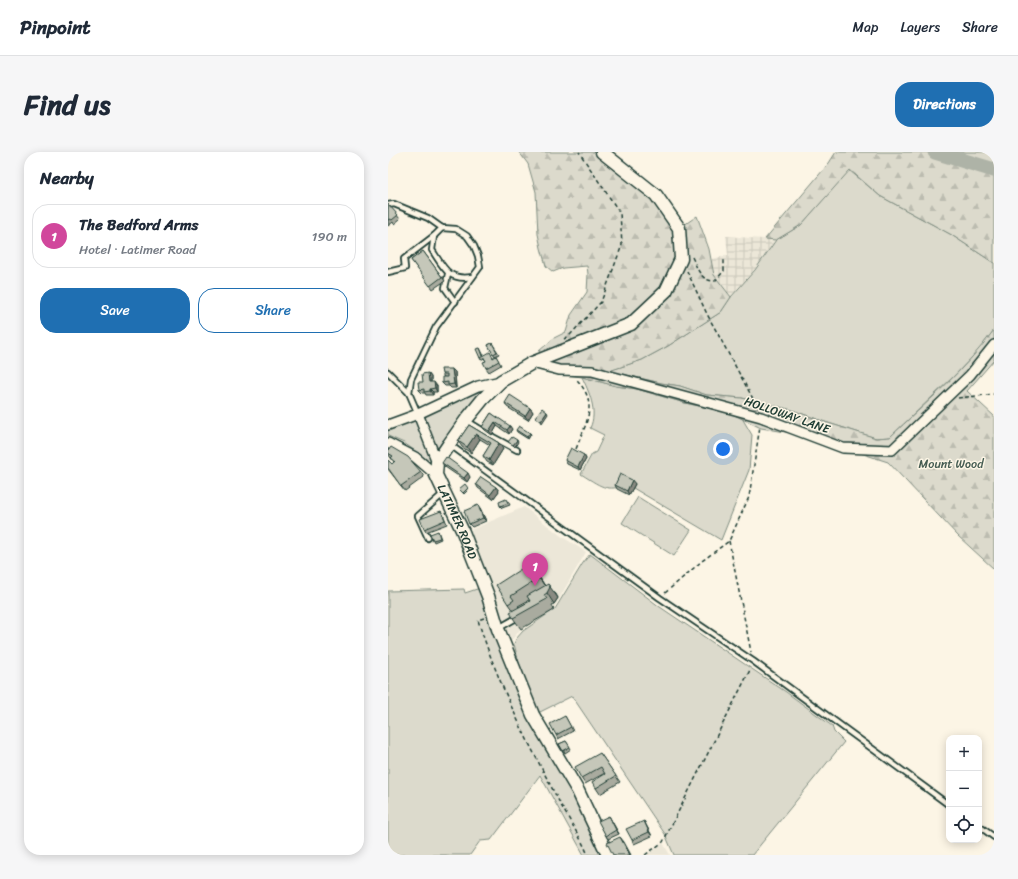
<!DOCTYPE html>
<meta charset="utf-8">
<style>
body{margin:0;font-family:Sriracha,sans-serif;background:#f6f6f7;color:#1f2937}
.controls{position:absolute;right:12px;bottom:12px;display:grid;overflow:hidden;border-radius:8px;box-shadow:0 2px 10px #0003}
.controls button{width:36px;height:36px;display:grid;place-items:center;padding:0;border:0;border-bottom:1px solid #e0e1e3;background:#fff;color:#1f2937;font:20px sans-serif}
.you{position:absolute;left:335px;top:297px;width:14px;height:14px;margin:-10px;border:3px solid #fff;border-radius:50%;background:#1a73e8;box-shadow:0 0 0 6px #1a73e833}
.badge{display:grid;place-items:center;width:26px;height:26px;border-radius:50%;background:#1f6fb2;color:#fff;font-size:13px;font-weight:700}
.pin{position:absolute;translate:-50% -33px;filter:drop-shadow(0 1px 2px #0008)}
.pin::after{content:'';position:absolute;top:21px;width:14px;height:12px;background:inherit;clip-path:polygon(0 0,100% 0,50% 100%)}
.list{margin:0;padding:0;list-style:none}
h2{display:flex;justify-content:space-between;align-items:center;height:52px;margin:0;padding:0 16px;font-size:17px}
h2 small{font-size:13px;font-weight:400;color:#747a83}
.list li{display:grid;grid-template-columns:26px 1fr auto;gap:12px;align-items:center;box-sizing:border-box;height:64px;margin:0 8px 8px;padding:0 8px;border:1px solid #e0e1e3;border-radius:16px}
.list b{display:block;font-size:15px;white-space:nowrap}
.list p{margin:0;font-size:13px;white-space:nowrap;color:#747a83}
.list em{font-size:13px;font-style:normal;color:#747a83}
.actions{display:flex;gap:8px;padding:12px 16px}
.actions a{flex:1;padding:9px 0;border:1px solid #1f6fb2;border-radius:16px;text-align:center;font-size:14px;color:#1f6fb2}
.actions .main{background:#1f6fb2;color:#fff}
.icon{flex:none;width:22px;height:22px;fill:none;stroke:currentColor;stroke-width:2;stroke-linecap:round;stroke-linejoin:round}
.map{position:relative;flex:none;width:606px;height:703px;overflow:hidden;border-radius:16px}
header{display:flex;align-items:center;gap:24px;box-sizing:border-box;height:56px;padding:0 20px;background:#fff;border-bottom:1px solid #e0e1e3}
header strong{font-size:19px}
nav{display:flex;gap:22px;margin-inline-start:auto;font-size:14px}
.intro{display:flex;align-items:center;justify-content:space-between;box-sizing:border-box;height:96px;padding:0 24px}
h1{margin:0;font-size:28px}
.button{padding:10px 18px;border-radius:16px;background:#1f6fb2;color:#fff;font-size:14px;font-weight:700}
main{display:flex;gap:24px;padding:0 24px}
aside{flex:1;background:#fff;border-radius:16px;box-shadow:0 2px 10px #0003}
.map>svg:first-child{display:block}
.built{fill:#ece7d8}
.industrial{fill:url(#industrial-grid)}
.green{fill:#dcdacc;stroke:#7e8c80}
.forest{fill:url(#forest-firs);stroke:#7e8c80}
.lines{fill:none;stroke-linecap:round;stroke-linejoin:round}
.river{stroke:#aeb3a7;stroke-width:15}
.lane-casing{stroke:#1f3d34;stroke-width:8}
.street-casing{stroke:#1f3d34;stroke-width:12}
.secondary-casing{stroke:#1f3d34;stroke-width:15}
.path{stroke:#1f3d34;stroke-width:1.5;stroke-dasharray:4 3;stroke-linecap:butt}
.lane{stroke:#fcf5e5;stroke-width:4.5}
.street{stroke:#fcf5e5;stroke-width:9}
.secondary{stroke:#fcf5e5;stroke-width:12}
.wall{fill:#a9ab9f;stroke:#1f3d34;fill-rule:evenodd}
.shaded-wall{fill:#8a8b82;stroke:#1f3d34}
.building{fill:#c5c7b9;stroke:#1f3d34}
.labels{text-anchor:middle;stroke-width:3;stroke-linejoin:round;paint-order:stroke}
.street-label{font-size:12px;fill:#1f3d34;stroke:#fcf5e5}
.park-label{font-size:12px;fill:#455c52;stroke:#fcf5e5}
</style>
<header>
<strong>Pinpoint</strong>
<nav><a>Map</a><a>Layers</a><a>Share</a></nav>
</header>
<div class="intro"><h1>Find us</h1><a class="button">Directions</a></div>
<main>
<aside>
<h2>Nearby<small></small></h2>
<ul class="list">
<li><span class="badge" style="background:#d1479c">1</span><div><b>The Bedford Arms</b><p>Hotel · Latimer Road</p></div><em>190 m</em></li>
</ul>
<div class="actions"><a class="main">Save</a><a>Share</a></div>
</aside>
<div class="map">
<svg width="606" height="703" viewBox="0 0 606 703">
<defs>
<pattern id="industrial-grid" width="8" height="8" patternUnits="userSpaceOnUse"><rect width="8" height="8" fill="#ece7d8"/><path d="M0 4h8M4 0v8" fill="none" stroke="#cac7ba"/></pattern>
<pattern id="forest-firs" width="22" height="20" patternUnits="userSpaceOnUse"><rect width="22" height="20" fill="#dcdacc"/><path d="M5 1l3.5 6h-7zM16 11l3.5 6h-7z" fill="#bcbcb0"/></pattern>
</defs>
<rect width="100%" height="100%" fill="#fcf5e5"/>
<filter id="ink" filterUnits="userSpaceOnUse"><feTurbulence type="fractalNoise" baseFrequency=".025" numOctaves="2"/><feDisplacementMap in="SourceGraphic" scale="8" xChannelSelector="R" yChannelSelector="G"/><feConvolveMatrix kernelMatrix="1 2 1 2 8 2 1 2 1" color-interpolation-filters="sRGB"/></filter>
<g filter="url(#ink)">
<g class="built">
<path d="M136,355l37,29 25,16 -34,59 -32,19 -10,12v3l-42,-114z"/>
<path d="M275,691l7,12h-25z"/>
</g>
<path class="industrial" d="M338,84l50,4 -21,30 -24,27 -17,-22 -2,-16 16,-4z"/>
<g class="green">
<path d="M563,0h43v18l-29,-9z"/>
<path d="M461,18l31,26 70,38 44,29v67l-15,20 -26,27 -63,60 -14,1 -51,-16 -33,-12 -50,-12 -36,-3 -26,-9 -19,-3 -53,-12 34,-11 26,-14 53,-34 10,-15 24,-27 21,-30 25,-15z"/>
<path d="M194,225l34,9 21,3 48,14 43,9 14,6 10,17 -3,35 -28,70 -88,-52 2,-5c-29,9 -30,6 -54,-9l11,-20 4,-2 8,-17 -14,-7c8,-17 -1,-36 -8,-51z"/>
<path d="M92,236l6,1 -49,62 -13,-31 3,-6z"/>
<path d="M26,268l4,1 15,37 -1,5 -28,-20 -16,-7v-6z"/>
<path d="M250,345l53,33 -17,26 -52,-33z"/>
<path d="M202,402l70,53 126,85 46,34 2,6 10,10 -92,113h-78l-9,-21 -93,-138 -34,17 -19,-50 -5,-19 2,-5 7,-8 32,-22 28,-46z"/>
<path d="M92,436l91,201 33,66h-20l-44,-80 -49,65 -11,1 -10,14h-82v-264l76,-2 1,4z"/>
</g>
<g class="forest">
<path d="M131,0h80l56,43 23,34 1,30 -15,32 -33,32 -89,35 -3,-7 15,-13 12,-6 5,-17 16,-23 1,-18 -1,-8 -24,2 -10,4 -7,-6 -5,-18 -3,-14 -2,-42 -8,-28z"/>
<path d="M448,0h114l14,8 30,10v93l-44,-29 -70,-38 -30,-26 -49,55 -25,15 -11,-1 64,-76z"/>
<path d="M309,64l12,33 5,26 17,22 -10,15 -53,34 -26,14 -33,11 52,12 19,3 27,9 35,3 50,12 33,12 51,16 14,-1c36,-34 74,-66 104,-107v30l-27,31 27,25v153l-36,-33 -70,-74 -84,-27 -43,-7 -33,-16 -43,-9 -48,-14 -21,-3 -34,-9 -29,-4v-8l-8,-5 87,-34 35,-34 17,-67z"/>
</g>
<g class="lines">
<path class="river" d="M547,0l59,18"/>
<defs>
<g id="lane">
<path d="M0,53l6,-1 34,14 14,10 14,1 11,7 7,10 4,10 2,11 -44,60 -25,52 -2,14"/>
<path d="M54,76l-8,8 -2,14c12,18 16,31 40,27"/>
<path d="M0,120l17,-4 -1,-9 30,-23"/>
<path d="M60,122l-3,14 10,14"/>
<path d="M0,220l21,21 9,21"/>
<path d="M79,269l26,16 24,13"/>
<path d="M61,292l211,154 93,63 196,144"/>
<path d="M40,386l-10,-22 25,-22"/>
<path d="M111,476l19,-11"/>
<path d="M591,674l15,11"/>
</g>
<g id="street">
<path d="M144,211l27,7 33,1 169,46 82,31 49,2 78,-75 24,-30"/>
<path d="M30,262l19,48"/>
<path d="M0,273l30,-11 60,-28 23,-5"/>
<path d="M0,291l27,14 21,18"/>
</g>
<g id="secondary">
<path id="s1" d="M214,0l54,43 23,33 2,31 -15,32 -35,33 -99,39 -31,18 -18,18 -17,21 -17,24 -12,18 -1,13 27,57 25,64 10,33 35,86 45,76 30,64"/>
</g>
</defs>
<use href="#lane" class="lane-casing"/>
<use href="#street" class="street-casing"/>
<use href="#secondary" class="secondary-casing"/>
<g class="path">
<path d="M304,105c6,12 8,24 23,24l9,-10v-12"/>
<path d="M299,119l20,43 51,94"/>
<path d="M176,187l5,-3 32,-34 21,-57 -2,-32 -41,-61"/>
<path d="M570,246l36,-4"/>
<path d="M188,297c10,-26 23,-45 1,-69"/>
<path d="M341,389l22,111"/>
<path d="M277,441l37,-32 27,-20 20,-44 11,-71"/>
<path d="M96,466l-6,2c20,65 52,127 84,187 9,16 19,31 26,48"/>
<path d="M257,703l18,-13 88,-174"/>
</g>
<use href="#lane" class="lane"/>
<use href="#street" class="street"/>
<use href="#secondary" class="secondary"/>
</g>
<g class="wall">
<path d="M0,52l12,15 -6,5 -1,-2 -5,4z"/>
<path d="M35,99l22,30 -12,8 -22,-29z"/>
<path d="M104,191l7,11 -4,2 -7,-11z"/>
<path d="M92,196l4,8h9v2l3,-2 5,9 -12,7 -3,-4v-7l-2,-3 -3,2 -1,-2z"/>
<path d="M64,217l3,3 1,16h-5l-2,-2h-4l-3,-3 2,-6 -2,-3z"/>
<path d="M40,221l3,4v5l6,4v6h-4v3h-7l-1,-2h-3l-3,-3z"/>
<path d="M117,251l25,5 3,4 -5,8 -21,-13z"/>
<path d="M103,261l21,16 -3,5 -12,-8 -5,9 -7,-5 -3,-3z"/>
<path d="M81,273l30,18 4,6 -10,16 -6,-3 -4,-6 7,-11 -10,-6 -9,14 -9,-6 -4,-6z"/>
<path d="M128,278l14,3 1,1 -3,5 -11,-7z"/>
<path d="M0,299l33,21 3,5 -19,14 -17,-22 6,-7 -6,-8z"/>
<path d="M196,303l2,4 -6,11 -13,-6 -2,-4z"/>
<path d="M54,311l28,14 -3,5 -22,-15z"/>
<path d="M88,332l20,3 3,4 -6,8 -15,-11z"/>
<path d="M247,332l-6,11 -12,-6 -2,-4z"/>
<path d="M80,336l1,1 -5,5 -5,-5z"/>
<path d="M120,349l2,4 -8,3 -2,-2z"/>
<path d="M92,356l6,13 -14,6 -3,-3z"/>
<path d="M53,359l2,3 4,10 -21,8 -2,-3z"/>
<path d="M50,379l3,8 -7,3 -1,-2z"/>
<path d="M143,413l14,21 11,8 2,4 -4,6 -2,1 2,5 -33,19 -8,-11v-7l-5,-7 13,-34zM141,448l1,1 -11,6 -1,-1z"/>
<path d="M177,564l8,15 -15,8 -2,-4z"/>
<path d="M178,589l5,8 -6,4 -6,-9z"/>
<path d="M212,601l20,29 -20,12 -4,-6 9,-14v-1l-20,11 -4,-6z"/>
<path d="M221,664l10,18 -11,5 -2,-3z"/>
<path d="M256,669l2,4 6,11 -18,8 -2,-4z"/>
</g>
<g class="shaded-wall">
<path d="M64,217l3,3 1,16 -2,-4z"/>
<path d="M40,221l3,4v9l-2,-4z"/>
<path d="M46,230l3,4v6l-2,-4z"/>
<path d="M42,237l3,3v3l-3,-4z"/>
<path d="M142,256l3,4 -5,8 -3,-4z"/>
<path d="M159,260l1,2 -6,9 -1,-2z"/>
<path d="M107,270l2,4 -5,9 -3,-4z"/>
<path d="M122,274l2,3 -3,5 -2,-4z"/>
<path d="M142,281l1,1 -3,5 -1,-2z"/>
<path d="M88,282l4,5 -9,14 -4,-6z"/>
<path d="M129,288l1,2 -3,5 -2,-2z"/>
<path d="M111,291l4,6 -10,16 -4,-5z"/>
<path d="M196,303l2,4 -6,11 -2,-3z"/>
<path d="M80,321l2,4 -3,5 -3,-4z"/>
<path d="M244,328l3,4 -6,11 -2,-4z"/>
<path d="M108,335l3,4 -6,8 -3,-4z"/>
<path d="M90,353l2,3 6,13 -3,-3z"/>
<path d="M143,413l7,10 9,14 -8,-11z"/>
<path d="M160,432l10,14 -4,6 -7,-11z"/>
<path d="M221,664l2,4 8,14 -3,-4z"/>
<path d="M256,669l2,4 6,11 -3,-4z"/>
<path d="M232,685l4,5 7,13h-1z"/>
</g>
<g class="building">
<path d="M0,52l10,11 -6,5 -2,-1 -2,1z"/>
<path d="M35,99l19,26 -12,9 -19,-26z"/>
<path d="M104,191l5,9 -4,2 -5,-9z"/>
<path d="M92,196l3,8 -3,2 -4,-9z"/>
<path d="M102,200l3,6 3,-2 3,5 -13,7 -3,-6 3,-1 -3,-5z"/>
<path d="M53,217h11l2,15 -6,1v-3l-6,1v-6h5v-3h-5z"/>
<path d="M40,221l1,9h5l1,6 -5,1v2l-6,1v-3l-5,1 -1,-8h5l-1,-8z"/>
<path d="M122,243l20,13 -5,8 -20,-13z"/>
<path d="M154,256l5,4 -6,9 -6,-4z"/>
<path d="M103,261l19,13 -3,4 -12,-8 -6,9 -7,-4z"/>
<path d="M81,273l30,18 -10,17 -6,-4 8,-13 -15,-9 -9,13 -9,-6z"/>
<path d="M131,274l11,7 -3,4 -11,-7z"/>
<path d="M124,285l5,3 -4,5 -5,-3z"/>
<path d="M3,295l17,10 13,15 -20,14 -13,-18v-8l4,4 3,-3 -4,-3 2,-2 -5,-3v-2z"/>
<path d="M183,296l13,7 -6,12 -13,-7z"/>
<path d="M58,305l22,16 -4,5 -22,-15z"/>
<path d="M232,322l12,6 -5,11 -12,-6z"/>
<path d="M93,325l15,10 -6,8 -14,-11z"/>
<path d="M77,332l3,4 -5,5 -4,-4z"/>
<path d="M118,347l2,4 -8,3 -1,-4z"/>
<path d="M90,353l5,13 -14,6 -5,-13z"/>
<path d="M53,359l4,9 -21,9 -4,-10z"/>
<path d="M50,379l2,7 -7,2 -3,-6z"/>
<path d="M143,413l8,13 -28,18 3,4 -6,4 -12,-19 25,-16v1z"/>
<path d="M160,432l2,3 -3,6 -3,2 3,4 -34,19 -3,-6 20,-11 -3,-5z"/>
<path d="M177,564l6,11 -15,8 -6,-11z"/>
<path d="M178,589l4,6 -7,4 -4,-7z"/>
<path d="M212,601l16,23 -20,12 -4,-6 13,-8 -4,-7 -20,11 -6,-11z"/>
<path d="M221,664l7,14 -10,6 -8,-15z"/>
<path d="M256,669l5,11 -17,8 -6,-11z"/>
<path d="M232,685l10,18h-17l-6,-12z"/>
</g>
</g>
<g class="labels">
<g class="street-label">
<text transform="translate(399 263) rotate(19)" y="4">HOLLOWAY LANE</text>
<text dy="4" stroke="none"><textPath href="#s1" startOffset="534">LATIMER ROAD</textPath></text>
</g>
<g class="park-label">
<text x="563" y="316">Mount Wood</text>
</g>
</g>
</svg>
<div class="controls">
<button>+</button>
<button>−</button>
<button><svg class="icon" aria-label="locate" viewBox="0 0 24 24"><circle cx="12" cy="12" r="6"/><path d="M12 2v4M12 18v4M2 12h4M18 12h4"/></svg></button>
</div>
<div class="you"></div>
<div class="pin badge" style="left:147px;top:434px;background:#d1479c">1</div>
</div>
</main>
